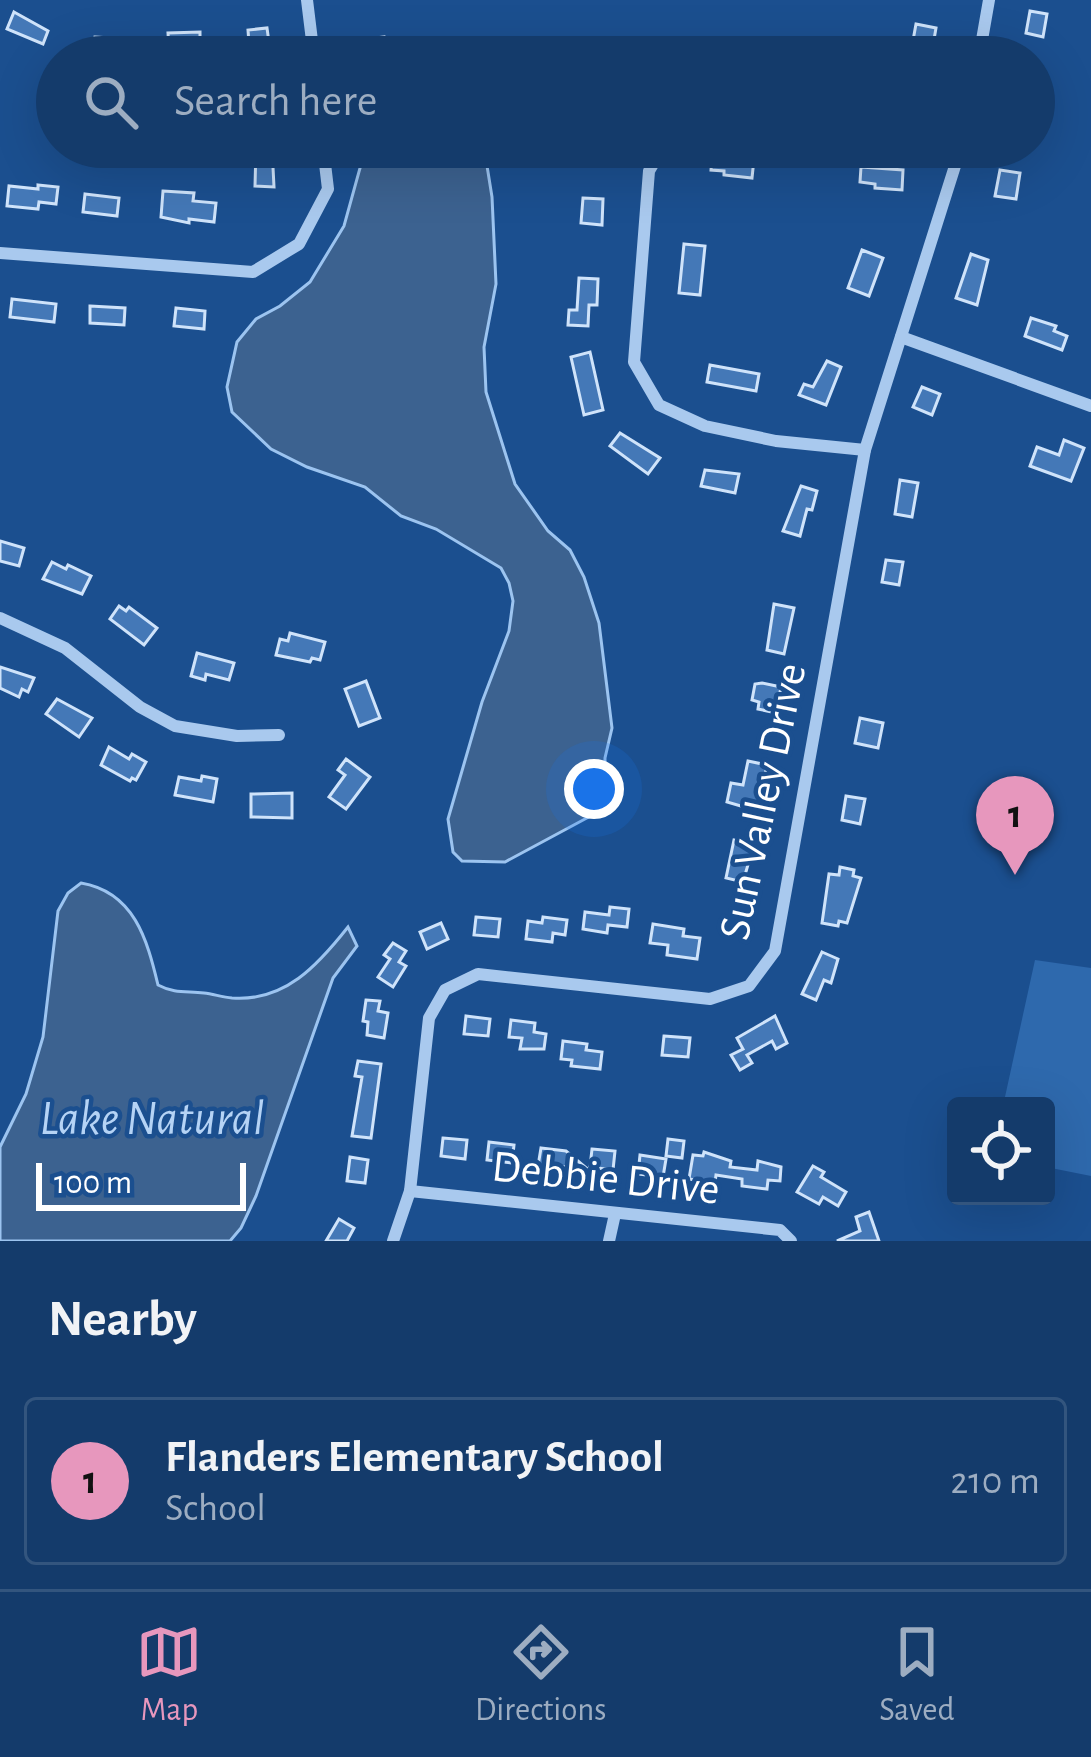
<!DOCTYPE html>
<style>
body{margin:0;font-family:"Alegreya Sans",sans-serif;background:#1d4271;color:#f1f3f6}
.controls{position:absolute;right:36px;bottom:36px;display:grid;overflow:hidden;border-radius:12px;box-shadow:0 12px 48px #0002}
.controls button{width:108px;height:108px;display:grid;place-items:center;padding:0;border:0;border-bottom:3px solid #33557e;background:#143b6b;color:#f1f3f6;font:60px sans-serif}
.scale{position:absolute;left:36px;bottom:30px;width:210px;box-sizing:border-box;padding-left:12px;border:6px solid #fff;border-top:0;font-size:33px;line-height:42px;white-space:nowrap;color:#fff;-webkit-text-stroke:9px #1b4f8f;paint-order:stroke}
.you{position:absolute;left:594px;top:789px;width:42px;height:42px;margin:-30px;border:9px solid #fff;border-radius:50%;background:#1a73e8;box-shadow:0 0 0 18px #1a73e833}
.badge{display:grid;place-items:center;width:78px;height:78px;border-radius:50%;background:#e797bd;color:#111;font-size:39px;font-weight:700}
.pin{position:absolute;translate:-50% -99px;filter:drop-shadow(0 3px 6px #0008)}
.pin::after{content:'';position:absolute;top:63px;width:42px;height:36px;background:inherit;clip-path:polygon(0 0,100% 0,50% 100%)}
.list{margin:0;padding:0;list-style:none}
h2{display:flex;justify-content:space-between;align-items:center;height:156px;margin:0;padding:0 48px;font-size:51px}
h2 small{font-size:39px;font-weight:400;color:#9dadc1}
.list li{display:grid;grid-template-columns:78px 1fr auto;gap:36px;align-items:center;box-sizing:border-box;height:168px;margin:0 24px 24px;padding:0 24px;border:3px solid #33557e;border-radius:12px}
.list b{display:block;font-size:45px;white-space:nowrap}
.list p{margin:0;font-size:39px;white-space:nowrap;color:#9dadc1}
.list em{font-size:39px;font-style:normal;color:#9dadc1}
.icon{flex:none;width:66px;height:66px;fill:none;stroke:currentColor;stroke-width:2;stroke-linecap:round;stroke-linejoin:round}
.map{position:relative;flex:none;width:1091px;height:1241px;overflow:hidden}
.search{position:absolute;background:#143b6b;box-shadow:0 12px 48px #0002;left:36px;right:36px;top:36px;height:132px;display:flex;align-items:center;gap:30px;box-sizing:border-box;padding:0 42px;border-radius:66px;color:#9dadc1;font-size:45px}
.sheet{height:348px;background:#143b6b}
nav{display:flex;justify-content:space-around;align-items:center;box-sizing:border-box;height:168px;border-top:3px solid #33557e;background:#143b6b;font-size:33px;color:#9dadc1}
nav a{display:grid;justify-items:center;gap:6px}
nav .on{color:#e797bd}
.map>svg:first-child{display:block}
.green{fill:#2e69ad}
.water{fill:#3c6290;stroke:#9cc4f0;stroke-width:3}
.building{fill:#4478b7;stroke:#cfe3fa;stroke-width:3}
.lines{fill:none;stroke-linecap:round;stroke-linejoin:round}
.street{stroke:#a9c9ee;stroke-width:12}
.labels{text-anchor:middle;stroke-width:9;stroke-linejoin:round;paint-order:stroke}
.street-label{font-size:45px;fill:#fff;stroke:#1b4f8f}
.water-label{font-size:48px;font-style:italic;fill:#b5d3f5;stroke:#1b4f8f}
</style>
<div class="map">
<svg width="1091" height="1241" viewBox="0 0 1091 1241">
<rect width="100%" height="100%" fill="#1b4f8f"/>
<path class="green" d="M1035,960l56,8v208l-45,-9v-61h-43z"/>
<g class="water">
<path d="M484,147l8,50 4,87 -12,63 2,45 29,92 33,47 22,19 14,27 15,46 13,105 -7,30v38l-7,16 -93,50 -43,-1 -9,-9 -5,-33 34,-117 27,-71 4,-30 -4,-18 -8,-15 -65,-39 -35,-13 -36,-29 -58,-20 -36,-18 -39,-37 -5,-25 10,-45 19,-23 24,-13 30,-24 34,-56 16,-58 11,-20z"/>
<path d="M81,883c53,9 66,56 77,102 17,9 28,6 46,8 9,1 18,4 28,5 53,4 86,-33 116,-71l9,19 -24,32 -77,218 -15,32 -11,13h-230v-94l26,-53 17,-57 15,-126 10,-18z"/>
</g>
<g class="building">
<path d="M1030,11l17,3 -4,23 -17,-4z"/>
<path d="M14,12l34,19 -5,13 -36,-15z"/>
<path d="M916,24l20,4 -5,29h-21z"/>
<path d="M267,28l4,29h-21l-2,-27z"/>
<path d="M200,32v17l-31,1 -1,-17z"/>
<path d="M95,37l31,2 -1,18h-31z"/>
<path d="M384,37l2,20h-17l-2,-18z"/>
<path d="M256,148h16l2,39 -19,-1z"/>
<path d="M712,155l42,4 -2,19 -28,-3v-4l-13,-1z"/>
<path d="M861,167l42,3 -1,20 -27,-2v-4l-15,-2z"/>
<path d="M1000,170l20,3 -4,26 -21,-3z"/>
<path d="M38,185l20,2 -2,17 -17,-2 -1,7 -31,-3 2,-20 29,3z"/>
<path d="M163,191l31,2 -1,8 23,2 -2,19 -25,-3v4l-28,-6z"/>
<path d="M85,194l34,4 -2,18 -34,-4z"/>
<path d="M583,198l20,1 -1,26 -21,-2z"/>
<path d="M684,244l21,2 -5,49 -21,-2z"/>
<path d="M862,250l21,8 -14,38 -21,-8z"/>
<path d="M971,254l17,6 -11,45 -21,-7z"/>
<path d="M579,278l19,1 -1,26h-8l-1,21 -20,-1 1,-15h8z"/>
<path d="M12,299l44,5 -2,18 -44,-5z"/>
<path d="M90,306l35,2 -1,17 -34,-2z"/>
<path d="M176,308l29,3 -1,18 -30,-3z"/>
<path d="M1031,318l25,8 -2,5 13,5 -5,14 -37,-14z"/>
<path d="M590,352l13,58 -19,5 -13,-58z"/>
<path d="M827,361l14,6 -15,38 -27,-10 5,-11 9,3z"/>
<path d="M710,365l49,9 -3,17 -49,-9z"/>
<path d="M922,387l18,7 -8,21 -19,-8z"/>
<path d="M620,433l40,25 -12,16 -38,-28z"/>
<path d="M1064,440l20,8 -13,33 -41,-15 7,-19 22,8z"/>
<path d="M705,470l34,4 -4,19 -34,-7z"/>
<path d="M900,480l18,3 -6,34 -17,-3z"/>
<path d="M801,486l16,5 -5,19 -5,-1 -7,27 -17,-5z"/>
<path d="M0,541l24,7 -5,18 -19,-5z"/>
<path d="M886,560l17,2 -4,23 -17,-3z"/>
<path d="M52,562l14,7 2,-4 23,11 -9,18 -39,-15z"/>
<path d="M774,604l20,4 -10,46 -17,-4z"/>
<path d="M119,606l7,5 3,-4 28,21 -13,17 -34,-26z"/>
<path d="M290,633l35,9 -5,18 -8,-2 -2,4 -34,-7 4,-16 8,2z"/>
<path d="M197,653l37,10 -5,17 -23,-6 -1,6 -14,-4z"/>
<path d="M0,667l34,11 -6,14 -6,-3 -3,8 -19,-9z"/>
<path d="M366,681l14,37 -21,8 -14,-37z"/>
<path d="M762,683l19,4 -5,26 -18,-4 1,-7 -7,-2 3,-16z"/>
<path d="M57,699l35,19 -13,19 -33,-23z"/>
<path d="M860,718l23,5 -5,25 -23,-5z"/>
<path d="M109,747l20,12 3,-5 14,8 -10,18 -4,-2 -2,3 -29,-16z"/>
<path d="M346,759l24,18 -24,32 -17,-12 16,-22 -7,-5z"/>
<path d="M748,761l19,4 -9,46 -31,-9 4,-19 12,2z"/>
<path d="M202,776l15,3 -4,23 -38,-7 4,-18 22,4z"/>
<path d="M292,793v25l-41,-1v-23z"/>
<path d="M846,796l19,3 -5,25 -18,-4z"/>
<path d="M734,840l20,4 -11,38 -17,-4z"/>
<path d="M840,867l14,3 -1,6 8,2 -14,45 -8,-2 -1,5 -16,-3 7,-49 10,1z"/>
<path d="M610,907l19,2 -2,18 -19,-2 -1,8 -24,-4 2,-17 24,3z"/>
<path d="M476,917l24,2 -2,18 -24,-2z"/>
<path d="M543,917l24,3 -2,15 -12,-2 -1,9 -26,-3 2,-18 14,2z"/>
<path d="M441,923l7,16 -21,10 -7,-17z"/>
<path d="M653,924l31,5 -1,7 17,2 -3,21 -30,-4 1,-10 -18,-2z"/>
<path d="M393,943l13,8 -7,11 7,4 -13,21 -15,-10 12,-18 -6,-4z"/>
<path d="M822,952l16,7 -7,24 -7,-3 -8,20 -14,-6z"/>
<path d="M366,1000l14,1 -2,10 10,2 -4,25 -17,-3 1,-13 -5,-1z"/>
<path d="M466,1016l24,3 -2,17 -24,-2z"/>
<path d="M775,1016l12,27 -11,6 -4,-8 -25,14 5,8 -12,7 -9,-15 12,-6 -6,-11z"/>
<path d="M511,1020l24,3 -1,9 12,2 -2,15h-24l2,-11 -13,-1z"/>
<path d="M664,1036l26,2 -2,19 -26,-2z"/>
<path d="M563,1041l24,3 -1,6 16,2 -2,17 -29,-3 1,-6 -11,-1z"/>
<path d="M358,1061l23,3 -10,74 -19,-2 10,-59 -7,-1z"/>
<path d="M443,1138l24,2 -2,19 -24,-3z"/>
<path d="M668,1139l16,2 -2,17 -16,-2z"/>
<path d="M489,1142l25,3 -2,18 -25,-3z"/>
<path d="M541,1148l25,3 19,16 -47,-1z"/>
<path d="M592,1149l23,2 -2,19 -23,-3z"/>
<path d="M704,1152l27,9 -1,6 27,3 1,-9 23,6 -1,14 -12,-1 -1,9 -25,-3v-7l-26,-4 -1,8 -26,-4 4,-24 10,1z"/>
<path d="M640,1155l26,4 -3,18 -25,-3z"/>
<path d="M350,1157l18,3 -3,23 -18,-2z"/>
<path d="M813,1166l11,6 -3,5 25,15 -8,14 -15,-9 -4,7 -22,-12z"/>
<path d="M869,1212l10,29h-42l23,-10 -4,-14z"/>
<path d="M339,1219l15,9 -7,13h-21z"/>
</g>
<g class="lines">
<g class="street">
<path d="M307,0l7,57"/>
<path d="M979,57l10,-57"/>
<path d="M663,147l-14,24 -15,191 25,43 46,21 71,15 89,9"/>
<path d="M0,253l253,19 46,-28 29,-55 -5,-42"/>
<path d="M901,337l190,69"/>
<path d="M0,618l65,30 75,59 35,19 62,10 42,-1"/>
<path d="M410,1191l370,39 11,11"/>
<path d="M393,1241l17,-50 19,-173 16,-28 33,-16 232,25 39,-13 26,-35 90,-501 96,-303"/>
<path d="M609,1241l6,-27"/>
</g>
</g>
<g class="labels">
<g class="street-label">
<text transform="translate(761 801) rotate(-78)" y="16">Sun Valley Drive</text>
<text transform="translate(606 1176) rotate(6)" y="16">Debbie Drive</text>
</g>
<g class="water-label">
<text x="152" y="1134">Lake Natural</text>
</g>
</g>
</svg>
<div class="controls">
<button><svg class="icon" aria-label="locate" viewBox="0 0 24 24"><circle cx="12" cy="12" r="6"/><path d="M12 2v4M12 18v4M2 12h4M18 12h4"/></svg></button>
</div>
<div class="scale">100 m</div>
<div class="you"></div>
<div class="pin badge" style="left:1015px;top:875px">1</div>
<div class="search"><svg class="icon" aria-label="search" viewBox="0 0 24 24"><circle cx="10" cy="10" r="6"/><path d="M15 15l6 6"/></svg>Search here</div>
</div>
<section class="sheet">
<h2>Nearby<small></small></h2>
<ul class="list">
<li><span class="badge">1</span><div><b>Flanders Elementary School</b><p>School</p></div><em>210 m</em></li>
</ul>
</section>
<nav>
<a class="on"><svg class="icon" aria-label="map" viewBox="0 0 24 24"><path d="M3 6l6-2 6 2 6-2v14l-6 2-6-2-6 2zM9 4v14M15 6v14"/></svg>Map</a>
<a><svg class="icon" aria-label="directions" viewBox="0 0 24 24"><path d="M12 3l9 9-9 9-9-9zM9 14v-3h6M13 9l2 2-2 2"/></svg>Directions</a>
<a><svg class="icon" aria-label="saved" viewBox="0 0 24 24"><path d="M7 4h10v16l-5-4-5 4z"/></svg>Saved</a>
</nav>
